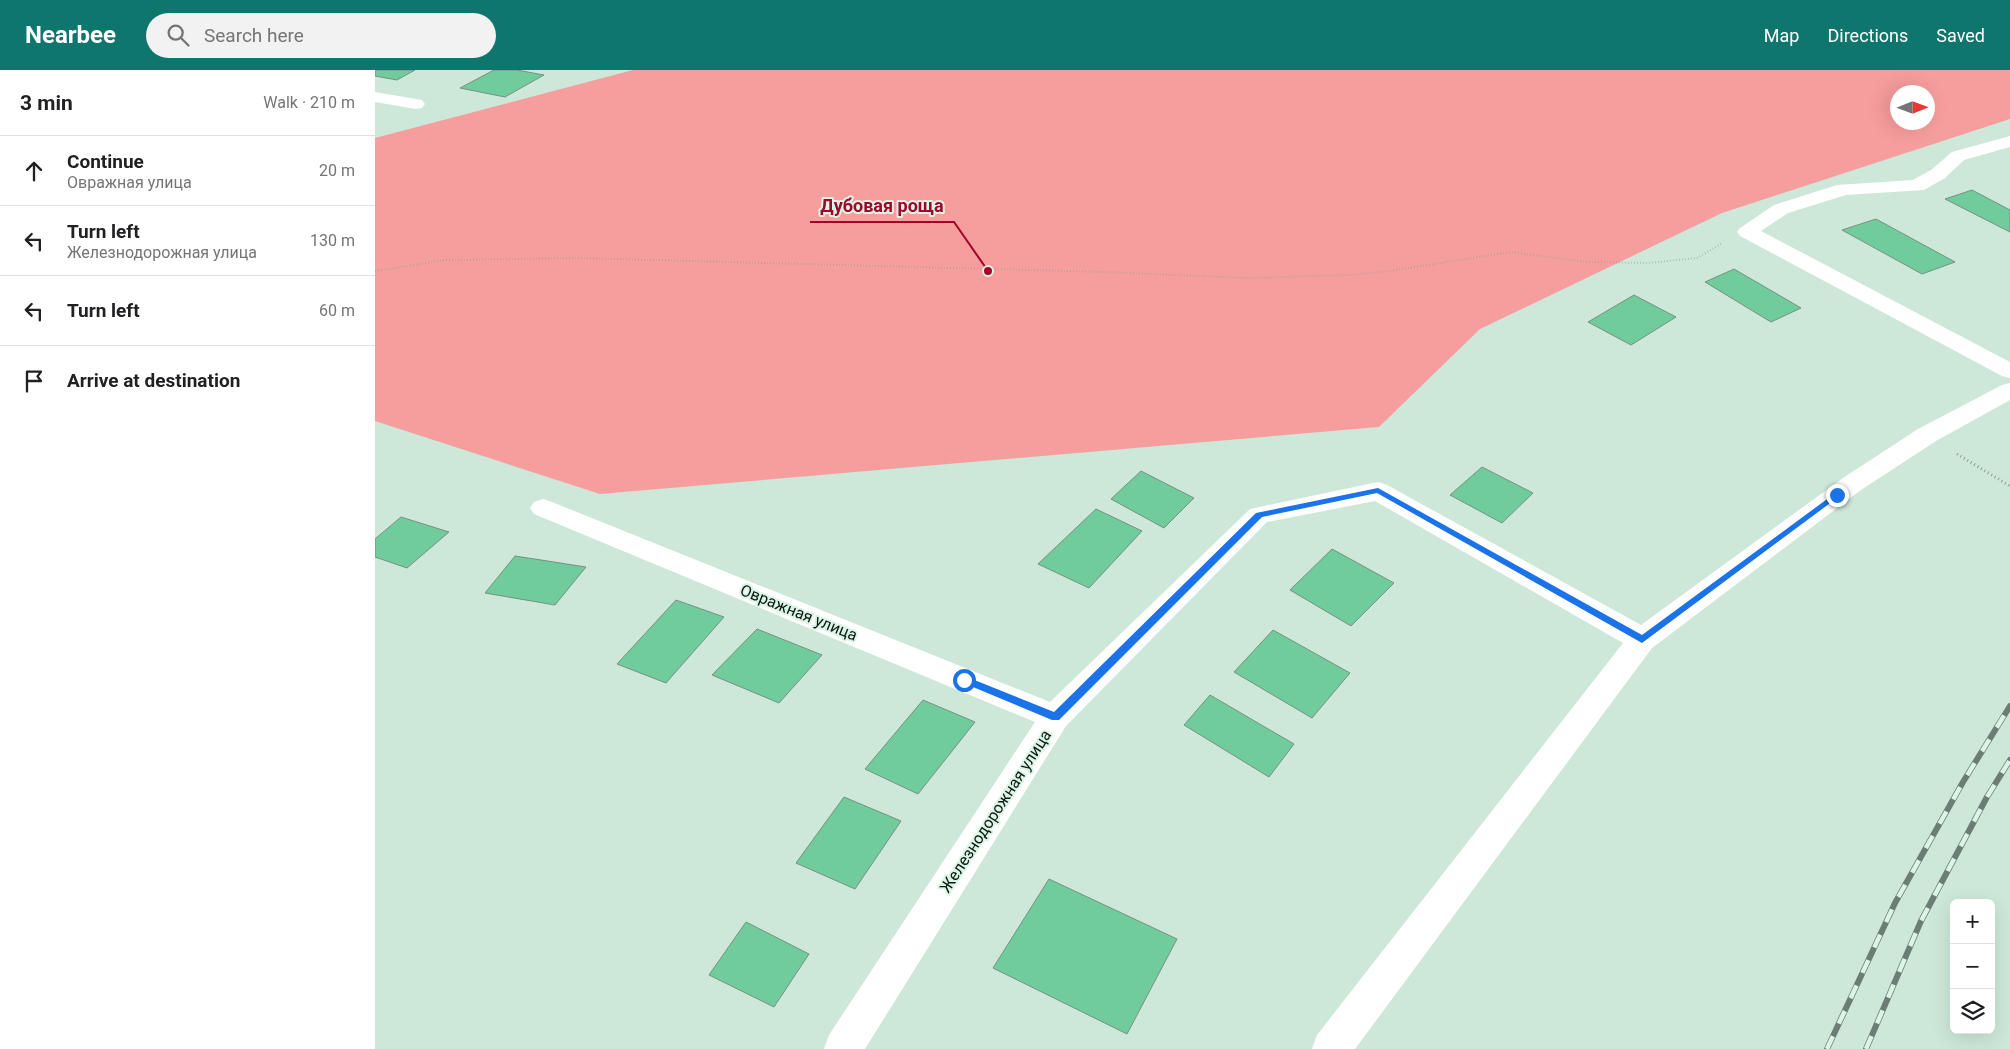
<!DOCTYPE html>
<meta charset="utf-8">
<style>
body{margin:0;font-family:Roboto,sans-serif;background:#f2f2f2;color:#202124}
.controls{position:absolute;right:15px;bottom:15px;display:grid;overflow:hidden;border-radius:8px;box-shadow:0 5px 20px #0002}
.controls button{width:45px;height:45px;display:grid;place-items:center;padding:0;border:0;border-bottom:1px solid #e0e0e0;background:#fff;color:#202124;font:25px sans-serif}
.compass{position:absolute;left:1515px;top:15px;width:45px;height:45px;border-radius:50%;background:#fff;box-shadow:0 5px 20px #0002;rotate:89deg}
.stop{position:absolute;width:15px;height:15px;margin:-11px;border:4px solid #1a73e8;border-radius:50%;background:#fff}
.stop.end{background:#1a73e8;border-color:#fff;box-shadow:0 1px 5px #0008}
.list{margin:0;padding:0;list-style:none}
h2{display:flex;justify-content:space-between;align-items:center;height:65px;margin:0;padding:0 20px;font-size:21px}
h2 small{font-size:16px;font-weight:400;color:#757577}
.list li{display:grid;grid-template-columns:32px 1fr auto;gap:15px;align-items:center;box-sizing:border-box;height:70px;padding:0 20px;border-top:1px solid #e0e0e0}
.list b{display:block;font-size:19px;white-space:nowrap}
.list p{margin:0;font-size:16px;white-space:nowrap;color:#757577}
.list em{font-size:16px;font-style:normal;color:#757577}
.icon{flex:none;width:28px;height:28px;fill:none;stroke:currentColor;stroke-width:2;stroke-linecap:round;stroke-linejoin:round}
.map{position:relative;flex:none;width:1635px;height:979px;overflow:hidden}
header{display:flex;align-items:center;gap:30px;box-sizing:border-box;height:70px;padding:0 25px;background:#0f766e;color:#fff}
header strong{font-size:24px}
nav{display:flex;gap:28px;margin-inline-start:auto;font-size:18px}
.search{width:350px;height:45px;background:#f2f2f2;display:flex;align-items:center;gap:12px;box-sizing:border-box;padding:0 18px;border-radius:28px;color:#757577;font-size:19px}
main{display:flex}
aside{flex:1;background:#fff}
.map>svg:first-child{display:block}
.green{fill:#f69d9d;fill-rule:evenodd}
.building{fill:#70cc9d;stroke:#779082}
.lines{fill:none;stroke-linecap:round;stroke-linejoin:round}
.path-far1{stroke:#8ca195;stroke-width:2;stroke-dasharray:0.5 2.5;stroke-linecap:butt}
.path{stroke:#8ca195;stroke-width:3;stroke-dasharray:1 3;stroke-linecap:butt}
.minor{fill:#fff;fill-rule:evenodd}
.rail-casing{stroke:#6c7e74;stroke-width:6}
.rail{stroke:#daf5e5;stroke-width:4.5;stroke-dasharray:14;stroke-linecap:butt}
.route{fill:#1a73e8}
.labels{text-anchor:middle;stroke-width:4;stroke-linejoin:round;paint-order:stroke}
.street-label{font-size:16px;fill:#0f1813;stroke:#daf5e5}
.leader{fill:none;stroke:#a2042a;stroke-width:2}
.callout-dot{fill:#a2042a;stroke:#daf5e5;stroke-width:2}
.callout-label{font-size:18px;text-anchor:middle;font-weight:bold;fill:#a2042a;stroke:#daf5e5;stroke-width:4;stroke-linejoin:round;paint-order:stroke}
</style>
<header>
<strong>Nearbee</strong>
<div class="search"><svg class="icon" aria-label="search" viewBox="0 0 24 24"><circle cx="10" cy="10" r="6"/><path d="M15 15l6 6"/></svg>Search here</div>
<nav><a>Map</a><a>Directions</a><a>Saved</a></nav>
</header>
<main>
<aside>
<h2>3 min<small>Walk · 210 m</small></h2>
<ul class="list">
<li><svg class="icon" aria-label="ahead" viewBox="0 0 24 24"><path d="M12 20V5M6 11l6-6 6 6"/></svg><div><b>Continue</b><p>Овражная улица</p></div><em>20 m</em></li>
<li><svg class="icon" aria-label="left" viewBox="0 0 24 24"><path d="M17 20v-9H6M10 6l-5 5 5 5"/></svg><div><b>Turn left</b><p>Железнодорожная улица</p></div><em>130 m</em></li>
<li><svg class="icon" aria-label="left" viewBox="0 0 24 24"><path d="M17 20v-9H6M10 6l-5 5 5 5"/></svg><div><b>Turn left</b></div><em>60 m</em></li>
<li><svg class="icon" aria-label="arrive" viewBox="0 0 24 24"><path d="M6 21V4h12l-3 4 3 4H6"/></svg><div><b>Arrive at destination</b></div></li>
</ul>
</aside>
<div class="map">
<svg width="1635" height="979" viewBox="0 0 1635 979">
<rect width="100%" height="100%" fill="#cde8d8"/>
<path class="green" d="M258,0h1377v49l-288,94 -242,116 -101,98 -779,67 -225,-73v-283zM1522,22h30v30h-30z"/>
<g class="building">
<path d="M0,0h40l-18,10 -22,-4z"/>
<path d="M119,0h23l27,5 -39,22 -45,-9z"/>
<path d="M1597,120l38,20v22l-65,-33z"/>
<path d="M1501,149l79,43 -33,12 -80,-44z"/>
<path d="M1359,199l67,39 -30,14 -66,-40z"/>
<path d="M1259,225l42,22 -45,28 -43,-23z"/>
<path d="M1107,397l51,26 -31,30 -52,-28z"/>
<path d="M766,401l53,27 -30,30 -53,-29z"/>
<path d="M721,439l46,22 -53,57 -51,-24z"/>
<path d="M26,447l48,15 -42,36 -32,-11v-18z"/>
<path d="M957,479l62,34 -43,43 -61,-36z"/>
<path d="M140,486l71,11 -31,38 -70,-12z"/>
<path d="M301,530l48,17 -58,66 -49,-19z"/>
<path d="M382,559l65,26 -43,48 -67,-28z"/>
<path d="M898,560l77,43 -38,45 -78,-46z"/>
<path d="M835,625l84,49 -25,33 -85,-52z"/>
<path d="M548,630l52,22 -57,72 -53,-25z"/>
<path d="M469,727l57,24 -46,68 -59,-26z"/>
<path d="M674,809l128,60 -50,95 -134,-66z"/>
<path d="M371,852l63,32 -35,53 -65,-32z"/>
</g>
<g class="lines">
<path class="path-far1" d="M0,201l71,-11 132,-2 527,14 143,6 102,-3 39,-4 122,-19 77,10 60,1 49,-5 25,-15"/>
<path class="path" d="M1582,384l53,32"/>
<g class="minor">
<path d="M0,22l41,7 6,1 3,4 -3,4 -6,1 -41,-7z"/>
<path d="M1635,66v11l-46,13 -19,18 -21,12 -78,5 -58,18 -27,18 249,131v16l-8,-2 -262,-140 -3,-4 3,-4 34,-23 63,-20 76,-5 18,-10 21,-18z"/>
<path d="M1635,313v17l-74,41 -75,49 -209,158 -297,401h-43l5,-14 306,-392 -248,-142 -108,21 -201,204 -201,323h-41l5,-14 206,-313 -501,-208 -4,-6 4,-6 9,-3 9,3 498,200 200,-193 128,-27 9,3 254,140 202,-147 75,-49 84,-44z"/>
</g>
<defs>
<g id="rail">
<path d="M1452,979l68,-146 68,-121 47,-76"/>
<path d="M1491,979l55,-128 66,-124 23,-37"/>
</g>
</defs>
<use href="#rail" class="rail-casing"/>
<use href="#rail" class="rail"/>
</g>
<path class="route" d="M1003,418l264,147 192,-141 7,1 -199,148 -265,-150 -115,24 -203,203h-7l-91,-38 -2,-2 2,-3h6l87,35 202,-199z"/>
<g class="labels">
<g class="street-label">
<text transform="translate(424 542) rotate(22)" y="6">Овражная улица</text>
<text transform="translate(620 741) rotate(-57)" y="6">Железнодорожная улица</text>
</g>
</g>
<path class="leader" d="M613 201L579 152H435"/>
<circle class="callout-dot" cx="613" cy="201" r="5"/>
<g class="callout-label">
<text x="507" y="142">Дубовая роща</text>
</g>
</svg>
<div class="controls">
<button>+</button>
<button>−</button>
<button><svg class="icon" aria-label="layers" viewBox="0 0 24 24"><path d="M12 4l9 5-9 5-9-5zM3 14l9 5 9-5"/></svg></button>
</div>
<svg class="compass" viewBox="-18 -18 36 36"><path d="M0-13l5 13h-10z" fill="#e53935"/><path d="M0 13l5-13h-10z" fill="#757577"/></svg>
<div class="stop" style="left:589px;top:610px"></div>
<div class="stop end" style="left:1462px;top:425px"></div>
</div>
</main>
